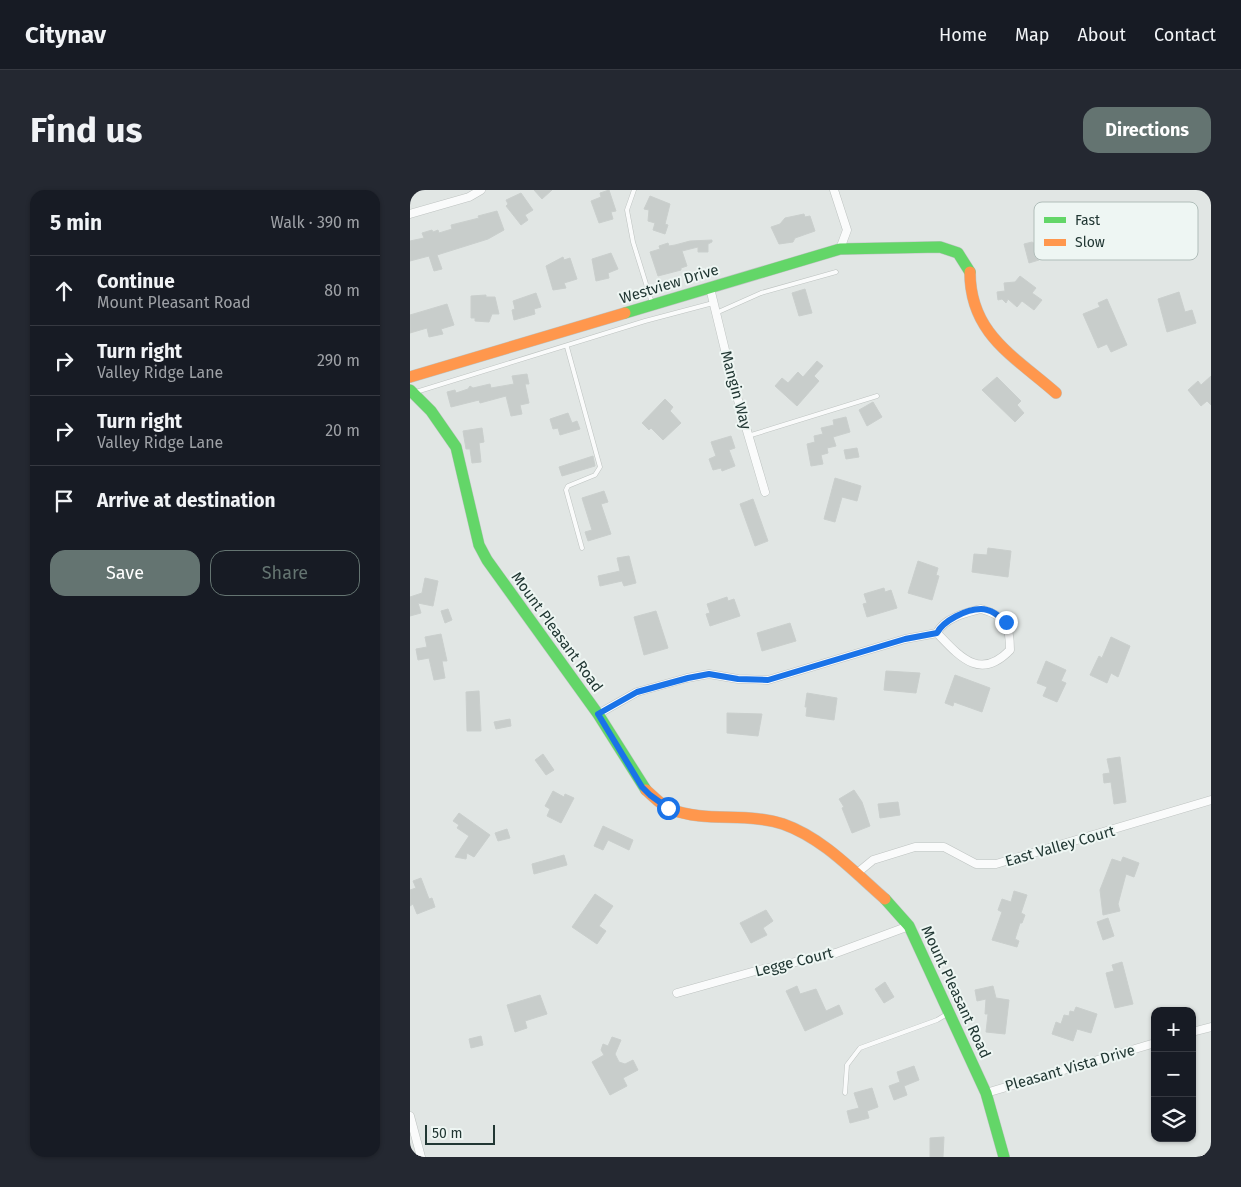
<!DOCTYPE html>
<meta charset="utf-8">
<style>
body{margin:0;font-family:"Fira Sans",sans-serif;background:#242831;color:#f1f3f6}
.controls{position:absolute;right:15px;bottom:15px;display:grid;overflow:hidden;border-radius:10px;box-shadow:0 1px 4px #0004}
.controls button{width:45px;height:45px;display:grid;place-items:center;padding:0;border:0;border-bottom:1px solid #363941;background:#171b24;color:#f1f3f6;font:25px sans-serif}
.scale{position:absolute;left:15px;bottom:12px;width:70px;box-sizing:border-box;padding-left:5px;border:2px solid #213733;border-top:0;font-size:14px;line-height:18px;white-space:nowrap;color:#213733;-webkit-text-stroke:4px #eef6f3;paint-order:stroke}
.stop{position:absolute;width:15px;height:15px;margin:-11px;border:4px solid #1a73e8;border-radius:50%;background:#fff}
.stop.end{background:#1a73e8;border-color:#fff;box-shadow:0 1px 5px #0008}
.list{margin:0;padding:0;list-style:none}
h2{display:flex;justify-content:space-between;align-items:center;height:65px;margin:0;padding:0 20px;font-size:21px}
h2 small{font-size:16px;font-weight:400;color:#9ea1a6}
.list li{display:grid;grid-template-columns:32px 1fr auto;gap:15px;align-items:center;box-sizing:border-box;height:70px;padding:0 20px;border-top:1px solid #363941}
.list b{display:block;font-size:19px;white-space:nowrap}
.list p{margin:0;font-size:16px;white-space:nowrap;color:#9ea1a6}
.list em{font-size:16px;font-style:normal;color:#9ea1a6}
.actions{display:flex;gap:10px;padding:15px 20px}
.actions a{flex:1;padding:11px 0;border:1px solid #647471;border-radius:15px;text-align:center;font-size:18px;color:#647471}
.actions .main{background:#647471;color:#fff}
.icon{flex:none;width:28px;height:28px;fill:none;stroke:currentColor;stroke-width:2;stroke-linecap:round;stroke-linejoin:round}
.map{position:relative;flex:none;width:801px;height:967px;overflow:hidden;border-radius:15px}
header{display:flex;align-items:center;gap:30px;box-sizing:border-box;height:70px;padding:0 25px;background:#171b24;border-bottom:1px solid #363941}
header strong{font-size:24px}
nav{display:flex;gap:28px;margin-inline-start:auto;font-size:18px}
.intro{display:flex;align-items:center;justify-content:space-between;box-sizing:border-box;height:120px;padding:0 30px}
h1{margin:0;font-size:35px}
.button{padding:12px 22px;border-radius:15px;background:#647471;color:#fff;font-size:18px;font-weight:700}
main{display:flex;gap:30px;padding:0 30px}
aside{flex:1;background:#171b24;border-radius:15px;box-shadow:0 1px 4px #0004}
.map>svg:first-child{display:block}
.building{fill:#c8cdcb;stroke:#cacfcd}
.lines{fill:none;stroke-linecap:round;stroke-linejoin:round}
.lane-casing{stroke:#bec3c1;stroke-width:5}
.street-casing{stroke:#bec3c1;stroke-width:9}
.fast-casing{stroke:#bec4c2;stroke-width:12}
.slow-casing{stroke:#bec4c2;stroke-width:12}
.lane{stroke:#fafbfb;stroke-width:4}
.street{stroke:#fafbfb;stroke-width:8}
.fast{stroke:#63d668;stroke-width:11}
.slow{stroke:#ff974d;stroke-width:11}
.route{stroke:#1a73e8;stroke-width:6}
.labels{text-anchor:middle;stroke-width:4;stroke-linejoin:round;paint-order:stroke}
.street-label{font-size:15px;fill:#213733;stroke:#eef6f3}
.key{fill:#eef6f3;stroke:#b0bdb9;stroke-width:1}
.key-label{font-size:14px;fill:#213733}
</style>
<header>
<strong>Citynav</strong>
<nav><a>Home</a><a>Map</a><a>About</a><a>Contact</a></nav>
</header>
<div class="intro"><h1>Find us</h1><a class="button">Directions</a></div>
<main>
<aside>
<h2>5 min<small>Walk · 390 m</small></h2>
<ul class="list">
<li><svg class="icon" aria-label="ahead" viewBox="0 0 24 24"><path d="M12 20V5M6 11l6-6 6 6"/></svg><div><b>Continue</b><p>Mount Pleasant Road</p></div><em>80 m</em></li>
<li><svg class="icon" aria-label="right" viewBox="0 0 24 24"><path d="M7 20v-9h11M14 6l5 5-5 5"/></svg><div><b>Turn right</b><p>Valley Ridge Lane</p></div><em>290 m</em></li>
<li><svg class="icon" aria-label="right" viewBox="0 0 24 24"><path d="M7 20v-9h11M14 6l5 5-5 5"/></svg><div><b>Turn right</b><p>Valley Ridge Lane</p></div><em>20 m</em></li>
<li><svg class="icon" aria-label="arrive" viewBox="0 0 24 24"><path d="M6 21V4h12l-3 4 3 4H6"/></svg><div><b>Arrive at destination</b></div></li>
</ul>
<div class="actions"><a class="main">Save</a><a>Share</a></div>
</aside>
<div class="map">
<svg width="801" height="967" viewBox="0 0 801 967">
<rect width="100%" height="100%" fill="#e1e6e4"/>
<g class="building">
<path d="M124,0h18l-10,9z"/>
<path d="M199,0l7,21 -5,1 2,7 -14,4 -8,-22 10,-4 -1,-4z"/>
<path d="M111,3l12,17 -8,5 3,5 -7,5 -15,-19 2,-2 -2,-4z"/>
<path d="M240,6l20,8 -5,20 3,1 -3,9 -12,-4 2,-7 -7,-2 1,-11 -5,-1z"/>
<path d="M87,21l7,19 -16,9 -51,16 5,14 -8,2 -5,-15 -19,5v-20l14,-3 -2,-5 10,-3 1,2 5,-2 1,3 13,-4 -1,-4 28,-7 -1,-2z"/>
<path d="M394,24l1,3 5,-1 5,15 -20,7 -2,4 -14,2 -8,-17 9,-3 5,-6z"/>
<path d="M302,50v2l-4,2v8h-10v-5l-16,4 5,15 -6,2v2l-23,6 -8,-24 10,-3 -1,-3 9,-3 1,3 6,-1 15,-4z"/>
<path d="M622,52l7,4 2,8 -3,1 1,5 -10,3 -5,-19z"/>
<path d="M201,63l7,16 -10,4 1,5 -13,3 -4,-22z"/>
<path d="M153,67l1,3 6,-2 7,21 -13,4 2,5 -13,2 -7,-24z"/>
<path d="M610,86l16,12 -4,5 10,7 -8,10 -12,-9 -5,6 -9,-8 -2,4 -4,-4 -4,1 -1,-8 8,-1 -1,-8 11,-1z"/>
<path d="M395,99l7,24 -13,3 -7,-23z"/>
<path d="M769,102l6,20 7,-2 4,13 -29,9 -9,-33z"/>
<path d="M126,103l5,14 -7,2 1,5 -21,6 -2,-10 3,-1 -2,-8z"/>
<path d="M76,105v2h9l4,17h-7l-3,8 -14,-1v-3h-4v-22z"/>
<path d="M697,109l20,46 -16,7 -4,-8 -9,4 -15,-34 17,-7 -2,-4z"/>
<path d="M37,114l7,21 -13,4 2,5 -14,3 -2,-9 -17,5v-18z"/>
<path d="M407,171l6,5 -9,10 5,5 -22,25 -22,-20 7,-8 6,5 10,-11 5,5z"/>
<path d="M117,184l2,10h-4l4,19 -9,2 2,9 -11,2 -5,-20 -26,7 -1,-3 -28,7 -4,-15 8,-2 1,3 12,-4 2,-3 3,2 17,-4 1,4 23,-4 -2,-8z"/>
<path d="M801,186v29l-4,-4 -6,5 -13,-16 10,-9 3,4z"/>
<path d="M587,187l24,24 -4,4 7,8 -9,9 -33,-32z"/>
<path d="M255,209l8,8 -3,4 11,12 -18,17 -12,-12 -2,2 -7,-7z"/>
<path d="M463,212l9,15 -15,9 -8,-16z"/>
<path d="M158,223l4,10 5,-2 3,8 -20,6 -2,-7 -5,1 -3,-10z"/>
<path d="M436,227l4,15 -17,5 3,9 -9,2 1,5 -7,2 2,9 -12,2 -4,-22 8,-2 -1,-6 9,-2 -2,-6 13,-3 -1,-5z"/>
<path d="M72,238l2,14 -5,1 2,19 -9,1 -2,-14h-4l-3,-18z"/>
<path d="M321,246l4,12 -6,2 6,16 -13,5 -1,-3 -8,2 -4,-11 7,-3 -5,-14z"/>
<path d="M447,258l2,9 -13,2 -2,-9z"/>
<path d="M183,266l2,10 -33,10 -3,-9z"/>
<path d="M425,288l26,8 -4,15 -15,-4 -7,25 -11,-3z"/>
<path d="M194,301l4,11 -7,2 10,30 -23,7 -3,-9 7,-2 -10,-32z"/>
<path d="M343,309l15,42 -13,5 -15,-42z"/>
<path d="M578,358l23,3 -3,26 -36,-5 2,-18 13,1z"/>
<path d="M219,366l7,27 -12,3 -2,-5 -22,5 -2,-10 22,-5 -3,-13z"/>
<path d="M508,371l20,7 -2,7 3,1 -7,24 -24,-7z"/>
<path d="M15,388l13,3 -5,25 -15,-3 3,10 -11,3v-19l12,-4z"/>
<path d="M474,398l1,4 6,-2 6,18 -30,9 -4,-13 4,-1 -3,-9z"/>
<path d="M317,407l1,4 6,-2 6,17 -30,10 -4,-12 4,-1 -3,-9z"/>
<path d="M38,419l4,11 -7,3 -4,-12z"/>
<path d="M246,421l12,37 -24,7 -10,-38z"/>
<path d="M380,433l6,18 -34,10 -5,-18z"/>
<path d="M31,444l6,27h-5l3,17 -11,2 -5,-22 -11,2 -2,-11 11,-2 -2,-10z"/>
<path d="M701,447l19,9 -12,31 -7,-4 -4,10 -17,-8 9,-19 3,2z"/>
<path d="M636,471l20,9 -5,11 5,2 -9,19 -14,-6 4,-9 -10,-4z"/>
<path d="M476,481l34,2 -4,20 -32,-3z"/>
<path d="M545,485l35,13 -8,24 -28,-10 -1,4 -8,-3z"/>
<path d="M69,501l2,40h-14l-1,-39z"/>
<path d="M397,503l30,5 -3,22 -28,-4 1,-9h-2z"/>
<path d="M317,523l35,1 -4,22 -31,-3z"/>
<path d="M100,529l1,7 -15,3 -2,-7z"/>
<path d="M133,564l11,16 -8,5 -11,-15z"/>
<path d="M710,567l6,45 -12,2 -3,-22 -7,1 -1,-9 7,-1 -3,-14z"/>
<path d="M444,600l8,12 8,24 -18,7 -10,-25 2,-1 -5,-8z"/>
<path d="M143,601l11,6 1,-3 9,4 -13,25 -14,-7 3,-7 -5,-3z"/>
<path d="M488,612l2,13 -20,3 -2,-14z"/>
<path d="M49,623l31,22 -16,22 -7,-4 -1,6 -11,-2 14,-21 -12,-8 2,-3 -6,-4z"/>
<path d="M193,636l30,14 -4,10 -21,-10 -5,10 -9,-4z"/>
<path d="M97,639l3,9 -12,3 -3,-8z"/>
<path d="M154,665l3,10 -33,9 -2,-10z"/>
<path d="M713,667l16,6 -5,14 -8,-3 -8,30 2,7 -17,4 -3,-25 12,-31 9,3z"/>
<path d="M11,688l8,21 3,-1 3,9 -18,7 -4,-10 -3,2v-16l6,-2 -3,-7z"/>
<path d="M604,701l13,4 -6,18 4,2 -3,8h-2l-5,16 4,2 -2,6 -25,-7 10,-28 -4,-2 4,-11 9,3z"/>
<path d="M185,704l18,12 -14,20 7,5 -9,13 -25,-17z"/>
<path d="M356,720l7,11 -10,7 4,7 -16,8 -11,-20z"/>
<path d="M698,728l6,18 -11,4 -6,-18z"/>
<path d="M712,772l11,42 -18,4 -9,-35 8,-2 -2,-6z"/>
<path d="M475,792l9,15 -10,6 -9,-14z"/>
<path d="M387,796l3,8 16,-5 10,22 13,-6 4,9 -38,17 -19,-40z"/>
<path d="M583,796l3,12 13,2 -4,34 -19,-2 2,-18h-3l1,-15 -9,2 -2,-11z"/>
<path d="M130,805l7,19 -22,7 2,7 -12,4 -8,-27z"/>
<path d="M666,817l21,7 -6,19 -14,-4 -4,12 -21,-7 4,-12 5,2 3,-9 5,1 1,-5 4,1z"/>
<path d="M71,846l2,9 -12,3 -2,-9z"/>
<path d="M202,847l9,3 -6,14 4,8 6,2 8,-4 5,10 -15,8 4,8 -17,9 -18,-33 12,-7 -3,-5 2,-6 5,2z"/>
<path d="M504,876l5,14 -15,6 3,9 -13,5 -5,-14 11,-4 -3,-10z"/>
<path d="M462,898l6,19 -11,4 2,7 -19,5 -3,-12 12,-3 -5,-15z"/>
<path d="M534,947l-1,20h-13v-19z"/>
</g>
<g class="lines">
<defs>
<g id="lane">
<path d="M224,0l-7,20 6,32 19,61"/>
<path d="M306,123l45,-20 75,-21"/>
<path d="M157,157l33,120 -5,8 -27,11 -2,4 16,58"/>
<path d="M6,202l229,-71 68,-18"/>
<path d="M338,246l129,-40"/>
<path d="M435,903l2,-28 13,-17 77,-28 10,-6"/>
<path d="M792,967l9,-3"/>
</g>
<g id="street">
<path d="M424,0l13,40 -7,19"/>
<path d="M0,24l59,-17 12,-7"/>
<path d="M300,98l23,95 32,109"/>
<path d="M571,419c25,7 29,16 29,41 -30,31 -50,7 -73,-17 7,-15 28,-20 44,-24z"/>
<path d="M188,524l39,-22 50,-14 22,-4 29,5 30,1 137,-41 32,-6"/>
<path d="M446,684l17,-14 42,-13h29l32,17h20l215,-64"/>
<path d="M267,803l82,-23 77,-17 73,-27"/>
<path d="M782,842l19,-5"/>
<path d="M576,903l169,-50"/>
<path d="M0,926l11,41"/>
</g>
<g id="fast">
<path d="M215,123l215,-64 100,-2 18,6 12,19"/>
<path d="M0,200l21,21 25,36 23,98 8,15 111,154 48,76"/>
<path d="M475,709l24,27 77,167 18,64"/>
</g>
<g id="slow">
<path d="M560,82c0,62 44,84 86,121"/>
<path d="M0,187l215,-64"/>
<path d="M236,600c7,6 15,15 24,19 36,14 77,3 113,15 40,14 71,48 102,75"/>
</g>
</defs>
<use href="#lane" class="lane-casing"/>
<use href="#street" class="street-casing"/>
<use href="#fast" class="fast-casing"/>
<use href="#slow" class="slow-casing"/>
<use href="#lane" class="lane"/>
<use href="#street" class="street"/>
<use href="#fast" class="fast"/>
<use href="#slow" class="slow"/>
</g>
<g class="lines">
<path class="route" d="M258,618l-18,-13 -8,-8 -44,-73 39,-22 51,-14 21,-4 29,5 30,1 137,-41 32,-6c6,-12 29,-24 44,-24 10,0 18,7 25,13"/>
</g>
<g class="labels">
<g class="street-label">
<text transform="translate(259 94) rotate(-17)" y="5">Westview Drive</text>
<text transform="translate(326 200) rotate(75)" y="5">Mangin Way</text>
<text transform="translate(147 442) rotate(54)" y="5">Mount Pleasant Road</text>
<text transform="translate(650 656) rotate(-16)" y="5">East Valley Court</text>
<text transform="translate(384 772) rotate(-14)" y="5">Legge Court</text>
<text transform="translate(546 802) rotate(65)" y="5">Mount Pleasant Road</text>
<text transform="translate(660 878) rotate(-16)" y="5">Pleasant Vista Drive</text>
</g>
</g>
<rect x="624" y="12" width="164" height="58" rx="8" class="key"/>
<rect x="634" y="27" width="22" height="6" fill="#63d668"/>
<rect x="634" y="49" width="22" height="7" fill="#ff974d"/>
<g class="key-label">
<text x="665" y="35">Fast</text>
<text x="665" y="57">Slow</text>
</g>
</svg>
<div class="controls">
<button>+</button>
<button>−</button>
<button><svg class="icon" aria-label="layers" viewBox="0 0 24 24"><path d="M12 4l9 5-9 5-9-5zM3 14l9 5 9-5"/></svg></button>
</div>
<div class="scale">50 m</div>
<div class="stop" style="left:258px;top:618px"></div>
<div class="stop end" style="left:596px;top:432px"></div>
</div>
</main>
